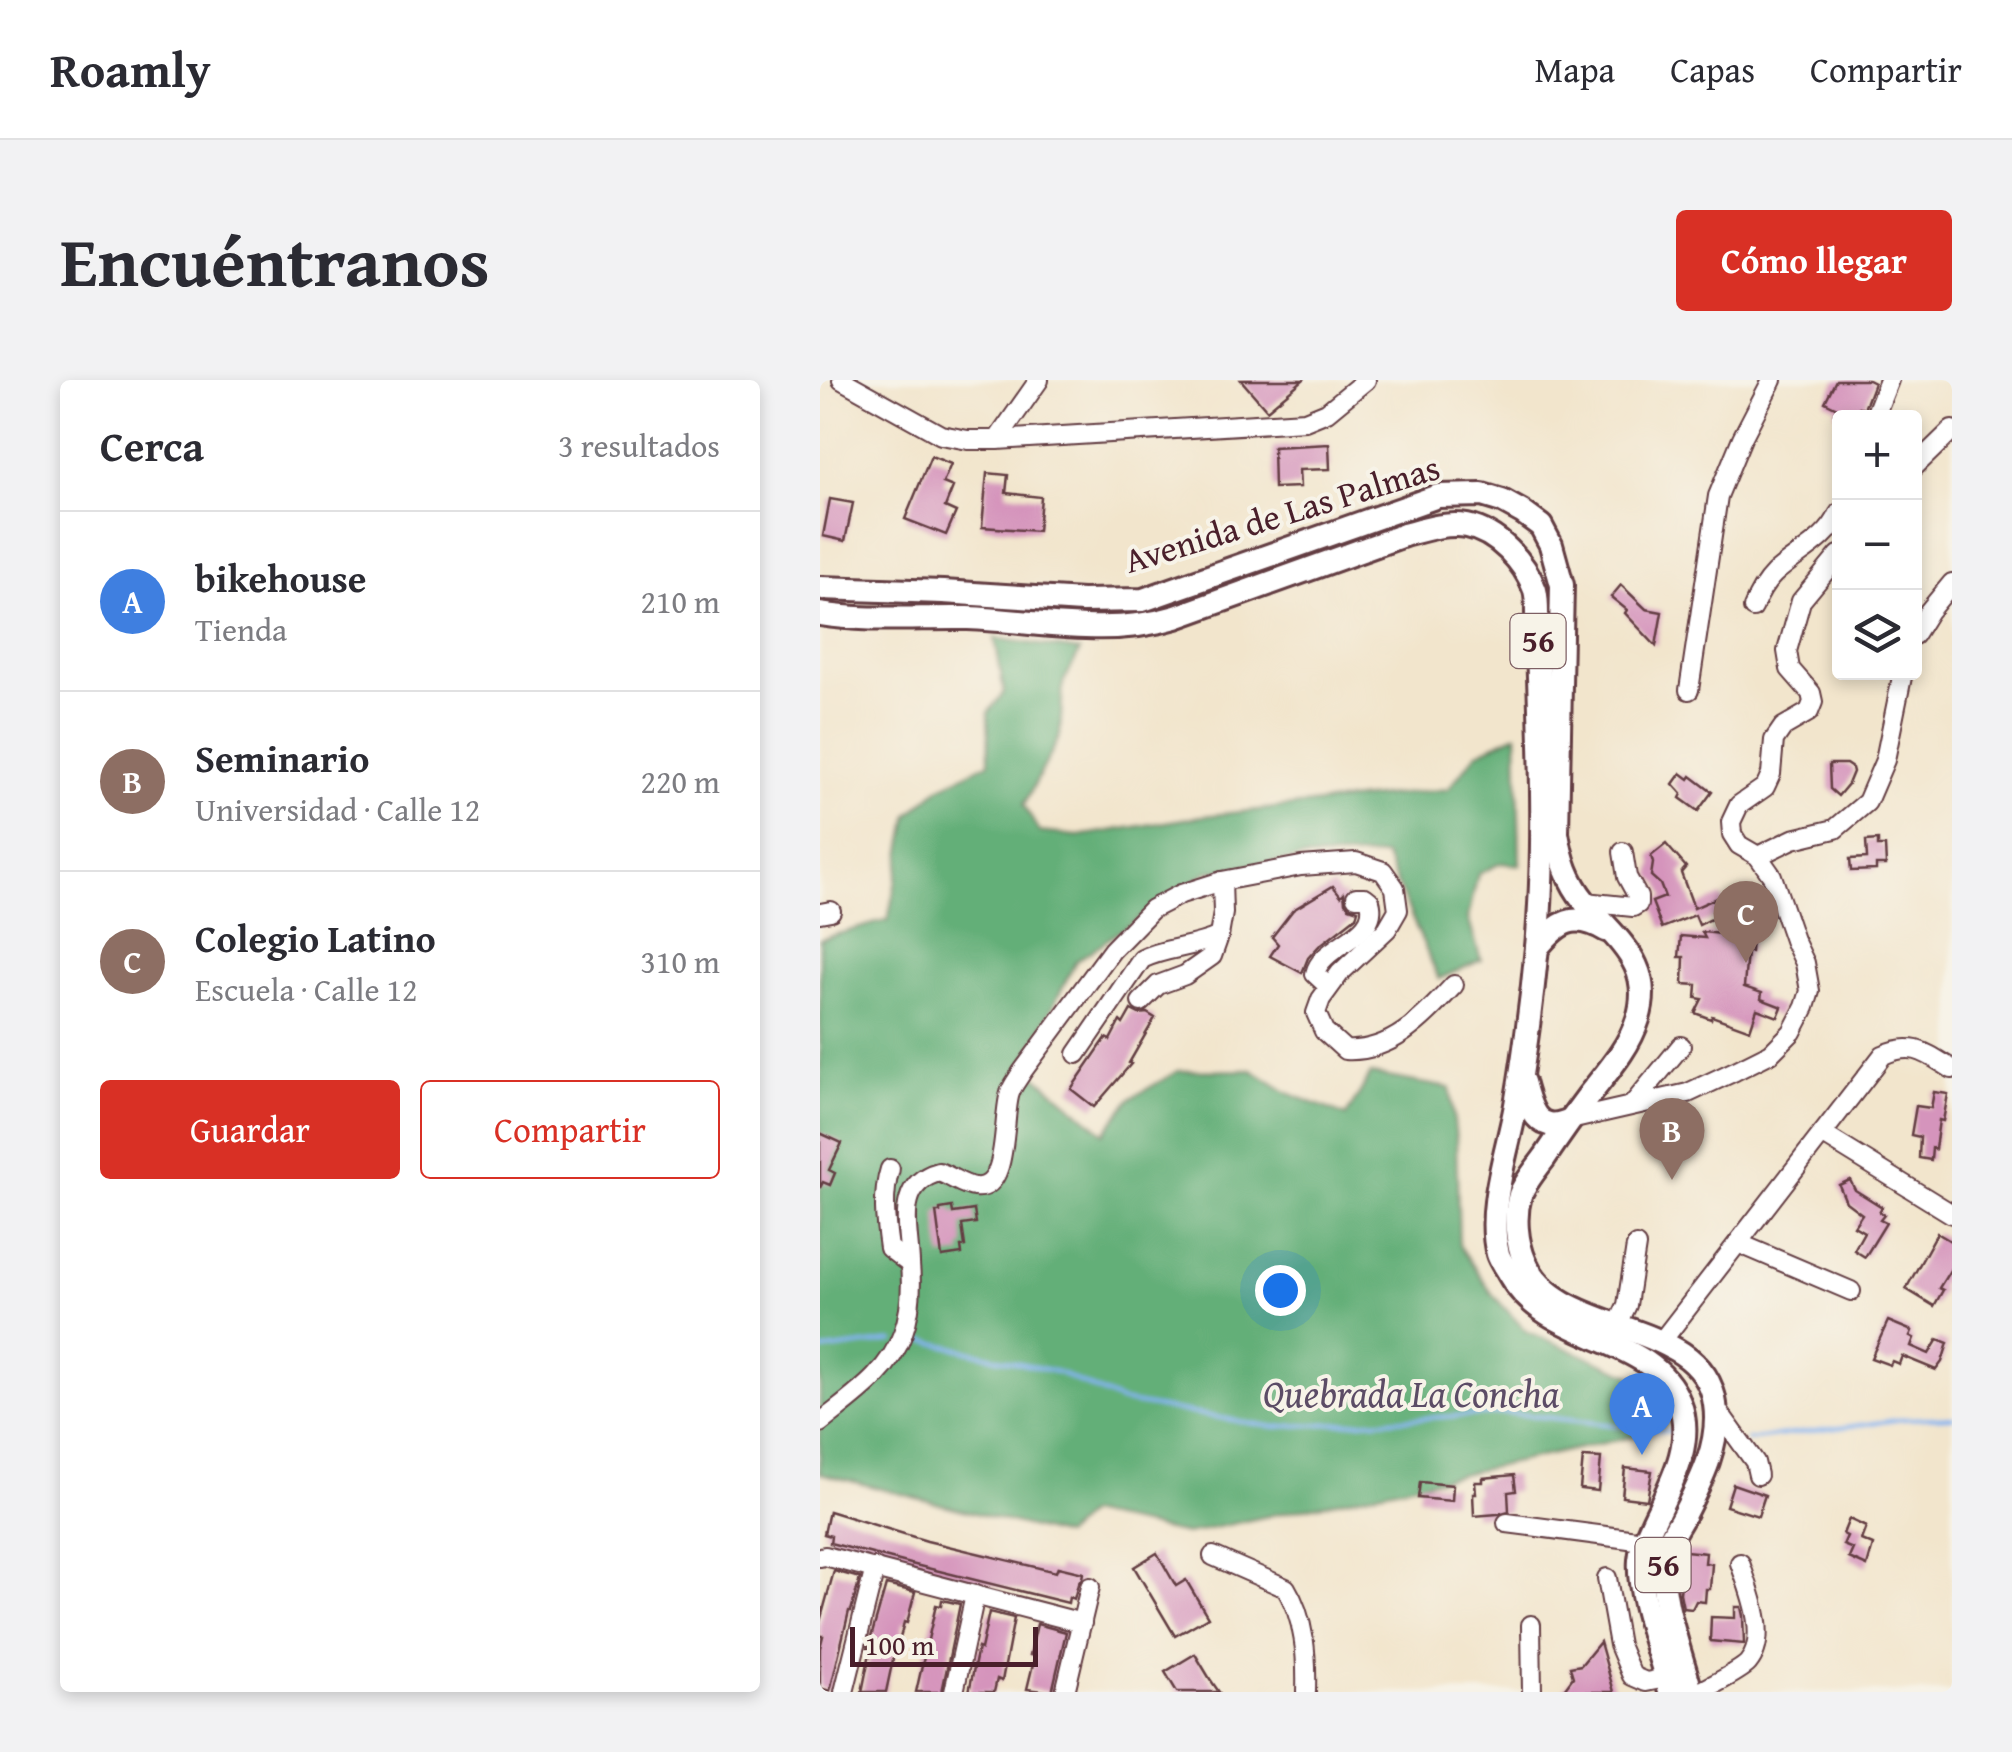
<!DOCTYPE html>
<html lang="es">
<meta charset="utf-8">
<style>
body{margin:0;font-family:"Gentium Book Plus",serif;background:#f2f2f3;color:#2b2b33}
.controls{position:absolute;right:30px;top:30px;display:grid;overflow:hidden;border-radius:10px;box-shadow:0 5px 15px #0003}
.controls button{width:90px;height:90px;display:grid;place-items:center;padding:0;border:0;border-bottom:2px solid #e1e1e2;background:#fff;color:#2b2b33;font:50px sans-serif}
.scale{position:absolute;left:30px;bottom:25px;width:188px;box-sizing:border-box;padding-left:10px;border:5px solid #4a1f2b;border-top:0;font-size:28px;line-height:35px;white-space:nowrap;color:#4a1f2b;-webkit-text-stroke:8px #f7f3e8;paint-order:stroke}
.you{position:absolute;left:460px;top:910px;width:35px;height:35px;margin:-25px;border:8px solid #fff;border-radius:50%;background:#1a73e8;box-shadow:0 0 0 15px #1a73e833}
.badge{display:grid;place-items:center;width:65px;height:65px;border-radius:50%;background:#d93025;color:#fff;font-size:32px;font-weight:700}
.pin{position:absolute;translate:-50% -82px;filter:drop-shadow(0 2px 5px #0008)}
.pin::after{content:'';position:absolute;top:52px;width:35px;height:30px;background:inherit;clip-path:polygon(0 0,100% 0,50% 100%)}
.list{margin:0;padding:0;list-style:none}
h2{display:flex;justify-content:space-between;align-items:center;height:130px;margin:0;padding:0 40px;font-size:42px}
h2 small{font-size:32px;font-weight:400;color:#7c7c81}
.list li{display:grid;grid-template-columns:65px 1fr auto;gap:30px;align-items:center;box-sizing:border-box;height:180px;padding:0 40px;border-top:2px solid #e1e1e2}
.list b{display:block;font-size:38px;white-space:nowrap}
.list p{margin:0;font-size:32px;white-space:nowrap;color:#7c7c81}
.list em{font-size:32px;font-style:normal;color:#7c7c81}
.actions{display:flex;gap:20px;padding:30px 40px}
.actions a{flex:1;padding:22px 0;border:2px solid #d93025;border-radius:10px;text-align:center;font-size:35px;color:#d93025}
.actions .main{background:#d93025;color:#fff}
.icon{flex:none;width:55px;height:55px;fill:none;stroke:currentColor;stroke-width:2;stroke-linecap:round;stroke-linejoin:round}
.map{position:relative;flex:none;width:1132px;height:1312px;overflow:hidden;border-radius:10px}
header{display:flex;align-items:center;gap:60px;box-sizing:border-box;height:140px;padding:0 50px;background:#fff;border-bottom:2px solid #e1e1e2}
header strong{font-size:48px}
nav{display:flex;gap:55px;margin-inline-start:auto;font-size:35px}
.intro{display:flex;align-items:center;justify-content:space-between;box-sizing:border-box;height:240px;padding:0 60px}
h1{margin:0;font-size:70px}
.button{padding:25px 45px;border-radius:10px;background:#d93025;color:#fff;font-size:35px;font-weight:700}
main{display:flex;gap:60px;padding:0 60px}
aside{flex:1;background:#fff;border-radius:10px;box-shadow:0 5px 15px #0003}
.map>svg:first-child{display:block}
.forest{fill:#63af78;stroke:#566752;stroke-width:2.5}
.lines{fill:none;stroke-linecap:round;stroke-linejoin:round}
.stream{stroke:#85b4ef;stroke-width:4}
.building{fill:#d594bc}
.minor-casing{stroke:#633d43;stroke-width:22}
.major-casing{stroke:#633d43;stroke-width:28}
.minor{stroke:#fff;stroke-width:18}
.major{stroke:#fff;stroke-width:22}
.labels{text-anchor:middle;stroke-width:8;stroke-linejoin:round;paint-order:stroke}
.shield{fill:#f7f3e8;stroke:#7e5f64;stroke-width:2.5}
.shield-label{font-size:32px;font-weight:bold;fill:#4a1f2b}
.street-label{font-size:35px;fill:#4a1f2b;stroke:#f7f3e8}
.water-label{font-size:38px;font-style:italic;fill:#5c4c66;stroke:#f7f3e8}
</style>
<header>
<strong>Roamly</strong>
<nav><a>Mapa</a><a>Capas</a><a>Compartir</a></nav>
</header>
<div class="intro"><h1>Encuéntranos</h1><a class="button">Cómo llegar</a></div>
<main>
<aside>
<h2>Cerca<small>3 resultados</small></h2>
<ul class="list">
<li><span class="badge" style="background:#3f7fe0">A</span><div><b>bikehouse</b><p>Tienda</p></div><em>210 m</em></li>
<li><span class="badge" style="background:#8d6e63">B</span><div><b>Seminario</b><p>Universidad · Calle 12</p></div><em>220 m</em></li>
<li><span class="badge" style="background:#8d6e63">C</span><div><b>Colegio Latino</b><p>Escuela · Calle 12</p></div><em>310 m</em></li>
</ul>
<div class="actions"><a class="main">Guardar</a><a>Compartir</a></div>
</aside>
<div class="map">
<svg width="1132" height="1312" viewBox="0 0 1132 1312">
<rect width="100%" height="100%" fill="#f7f3e8"/>
<filter id="ink" filterUnits="userSpaceOnUse"><feTurbulence type="fractalNoise" baseFrequency=".01" numOctaves="2"/><feDisplacementMap in="SourceGraphic" scale="20" xChannelSelector="R" yChannelSelector="G"/><feConvolveMatrix kernelMatrix="1 2 1 2 8 2 1 2 1" color-interpolation-filters="sRGB"/></filter>
<filter id="wash" filterUnits="userSpaceOnUse"><feTurbulence type="fractalNoise" baseFrequency=".0048" numOctaves="4" result="noise"/><feDisplacementMap in="SourceGraphic" scale="40" xChannelSelector="R" yChannelSelector="G"/><feGaussianBlur stdDeviation="2.25" result="paint"/><feColorMatrix in="noise" values="0 0 0 0 0 0 0 0 0 0 0 0 0 0 0 0 0 1.4 0 .05"/><feComposite in="paint" operator="in"/></filter>
<g filter="url(#wash)">
<rect width="100%" height="100%" fill="#f2e5cc"/>
<path class="forest" d="M175,258l85,13 -17,32 -3,53 -36,69 15,27 39,4 125,-20 245,-27 30,-37 39,-18 3,131 -19,-2 -23,11 -10,44 13,42 -42,19 -54,-123 -82,2 -96,14 -131,89 -53,104 81,68 26,-34 48,-28 74,-1 36,23 58,23 25,-42 79,14 6,50 3,107 34,50 33,36 117,49 23,22 5,13 -5,10 -17,8 -463,101 -99,-20 -23,22 -244,-63v-534l68,-19 21,-105 30,-27 50,-26 -1,-49 16,-21z"/>
<g class="lines">
<g class="stream">
<path d="M88,959l5,-1 144,34 63,29 154,26 234,-14 166,19"/>
<path d="M0,971l73,-10"/>
<path d="M928,1060l156,-21 48,-2"/>
</g>
</g>
<g id="blocks">
<g class="building">
<path d="M421,0h62l-36,30z"/>
<path d="M1016,0h32l6,3 -10,26 -5,-2 -5,11h-11l-9,-5 3,-5 -12,-6z"/>
<path d="M509,64l1,25 -31,1 1,17 -26,1 -1,-41z"/>
<path d="M111,76l20,8 -8,19 10,4 -8,20 11,5 -10,23 -41,-16z"/>
<path d="M167,93l21,2 -2,18 35,4 -3,34 -56,-4z"/>
<path d="M10,119l23,4 -8,38 -22,-5z"/>
<path d="M801,205l25,24 16,3 -6,34 -31,-33 2,-3 -16,-13z"/>
<path d="M1009,384h17l6,4 1,4 -5,12 -10,12 -8,-7z"/>
<path d="M861,393l8,6 2,-3 21,16 -14,19 -18,-13 2,-4 -9,-10z"/>
<path d="M1058,460v6h7l1,19h-10v5l-25,1 -1,-12 17,-1 -1,-17z"/>
<path d="M846,464l20,23 -5,6 13,35 27,-12 2,6 3,-1 3,9 -30,15 -4,-10 -33,13 -10,-26 13,-5 -5,-13 -9,-8 2,-13 -2,-7z"/>
<path d="M513,506l8,10 3,-3 1,9 4,5 9,3 -2,7 -37,29 -11,12 -6,15 -32,-17 8,-12 -6,-7 21,-27z"/>
<path d="M882,552l50,5 -1,15h-4l-3,35 18,6 -1,6 21,8 -4,10 -21,-8 -7,21 -38,-14 -1,3 -16,-6 7,-14 -6,-1 1,-13 -14,-1 1,-27h-5l2,-21 24,2z"/>
<path d="M311,630l8,4 8,-1 8,5 -26,45 2,1 -37,43 -23,-18 35,-51 4,2 10,-19 3,3z"/>
<path d="M1114,712l14,2 -5,27 -4,-1 -4,29 -3,-1 -1,12 -12,-2 1,-21 -9,-2 5,-29 15,2z"/>
<path d="M0,753l22,10 -13,27 6,3 -5,12 -7,-3 -3,6z"/>
<path d="M1030,800l5,10 27,17 -3,5 5,3 -4,5 6,3 -21,34 -11,-7 10,-18 -10,-6 8,-12 -16,-12 -7,-17z"/>
<path d="M132,827l1,6 21,-3 2,13 -14,2 3,21 -4,1 1,7 -20,3 -6,-45h4v-3z"/>
<path d="M1117,853l15,9v25l-13,21 4,2 -9,16 -28,-17z"/>
<path d="M1068,941l24,10 -2,5 4,2 -3,8 18,8 9,-15 10,4 -6,19 -6,8 -34,-14 -3,8 -7,-3 -2,4 -19,-7z"/>
<path d="M763,1077l18,1 -3,33 -18,-2z"/>
<path d="M805,1088l27,3 -5,29 -25,-3z"/>
<path d="M694,1095l2,16 -8,1 1,19 -11,3 -24,2 -1,-22h3l-1,-12h8v-4z"/>
<path d="M600,1102l33,3 -1,16 -34,-3z"/>
<path d="M913,1104l32,11 -7,21 -32,-10z"/>
<path d="M9,1131l98,30 129,31 2,-5 25,6 -1,5 -4,6 -4,15 -5,-2 -1,6 -157,-39 -81,-21 1,-7 -7,-2z"/>
<path d="M1029,1139l17,8 -5,13 12,5 -6,21 -18,-8 4,-9 -10,-4 4,-9 -4,-2z"/>
<path d="M865,1171l21,2 -1,10 7,1 -2,25h-4l-1,13 -9,-1 -4,8 -9,-1 -3,-15z"/>
<path d="M337,1173l19,33 10,-6 22,37 -33,19 -41,-69z"/>
<path d="M14,1191l26,7 -9,33h-2l-19,80 -10,-3v-40l3,-12h-3v-14z"/>
<path d="M66,1205l29,7 -8,31 -3,-1 -6,24 -2,-1 -10,47h-24l9,-44h-3z"/>
<path d="M122,1220l18,4 -18,88h-26l20,-87 5,1z"/>
<path d="M915,1227h6l2,9 1,28 -34,-3 1,-24 24,1z"/>
<path d="M169,1232l25,6 -12,63 -5,-2 -3,13h-25l9,-44 3,1z"/>
<path d="M217,1244l29,8 -14,60 -25,-3 8,-33 -5,-1z"/>
<path d="M780,1262l14,50h-52l11,-15 -3,-10 11,-2z"/>
<path d="M375,1274l15,25 9,13h-42l-12,-20z"/>
</g>
</g>
</g>
<g filter="url(#ink)">
<use href="#blocks" fill-opacity="0" stroke="#633d43" stroke-width="2.5"/>
<g class="lines">
<defs>
<g id="minor">
<path d="M22,0l99,55 27,5h29l308,-19 22,-9 39,-32"/>
<path d="M1054,38l15,-38"/>
<path d="M177,60l42,-60"/>
<path d="M1094,87l38,-37"/>
<path d="M933,228c5,-13 11,-24 21,-34 21,-20 54,-33 65,-61"/>
<path d="M1094,255l15,-24 23,-28"/>
<path d="M869,310l29,-194 24,-58 30,-58"/>
<path d="M938,476l35,-17 42,-10 32,-27 18,-42 18,-88"/>
<path d="M765,522l48,5 5,-3v-7l-11,-20 -4,-25"/>
<path d="M0,533l11,-2"/>
<path d="M509,607l-14,-13c6,-30 66,-37 55,-73l-5,-4h-9"/>
<path d="M321,622l17,-17 27,-10 27,-19 7,-20"/>
<path d="M257,674l65,-95c24,-12 53,-11 77,-23l4,-23 -1,-32"/>
<path d="M813,724l48,-58"/>
<path d="M750,740l118,-27 47,-22 36,-18 21,-21 13,-25 5,-16 -5,-28 -11,-23 -22,-64 -14,-20 -19,-11 -7,-11 -1,-12 8,-17 26,-18 6,-13 3,-34 9,-13 26,-15 4,-10 -2,-9 -21,-24 -3,-18 14,-50 38,-46"/>
<path d="M1002,754l130,80"/>
<path d="M70,789c-8,25 -5,52 -1,79l21,16"/>
<path d="M918,863l113,48"/>
<path d="M797,946l10,-21 9,-59"/>
<path d="M841,962l222,-287c30,-14 43,-2 69,14"/>
<path d="M896,1028l39,54 3,13"/>
<path d="M0,1043c32,-26 69,-49 83,-90 8,-22 9,-46 7,-69 -1,-35 -16,-80 29,-92 12,4 24,14 36,15 35,5 27,-72 35,-94 2,-7 8,-14 12,-21l90,-122 40,-41 29,-15 41,-13 79,-15 55,-4 27,9 12,17 3,22 -11,19 -47,44 -19,26 -5,14 8,18 21,19c47,3 79,-33 109,-65"/>
<path d="M687,1143l137,18"/>
<path d="M393,1176l73,32c19,31 21,69 20,104"/>
<path d="M0,1177l5,-1 257,67"/>
<path d="M787,1198l12,67 13,31 14,6 20,-4"/>
<path d="M711,1245l1,67"/>
<path d="M24,1312l31,-124"/>
<path d="M134,1312l21,-97"/>
<path d="M245,1312l25,-105"/>
<path d="M880,1312c10,-6 41,-21 48,-29 22,-26 1,-73 -8,-100"/>
</g>
<g id="major">
<path d="M0,208l123,4 139,9 61,-1 295,-104 44,-1 20,6 20,11 19,14 10,19 11,40 -5,248c4,26 11,48 28,69 30,38 70,61 53,117 -9,29 -31,53 -49,76 -15,20 -30,41 -44,62 -8,11 -20,25 -25,38 -6,21 -4,46 5,67 32,77 178,54 190,142 6,40 -15,79 -33,114 -6,11 -14,22 -17,34 -10,35 17,104 26,140"/>
<path d="M0,234c48,8 99,3 148,4 71,3 138,20 208,-1l228,-82c19,-5 42,-13 63,-9 30,6 58,36 68,64 2,7 2,17 2,24 3,111 10,223 0,333 -5,52 -12,106 -21,158 -8,45 -30,104 -18,149 2,7 8,14 11,20 39,70 143,59 170,128 17,41 -10,85 -27,122 -5,12 -11,22 -12,36 -3,36 21,95 30,132"/>
<path d="M717,568c21,-26 37,-37 69,-18"/>
<path d="M703,702c7,27 14,53 47,38"/>
</g>
</defs>
<use href="#minor" class="minor-casing"/>
<use href="#major" class="major-casing"/>
<use href="#minor" class="minor"/>
<use href="#major" class="major"/>
</g>
</g>
<g class="labels">
<g class="shield">
<rect x="690.5" y="234" width="55" height="54" rx="8"/>
<rect x="815.5" y="1158" width="55" height="54" rx="8"/>
</g>
<g class="shield-label">
<text x="718" y="272">56</text>
<text x="843" y="1196">56</text>
</g>
<g class="street-label">
<text transform="translate(462 134) rotate(-17)" y="12">Avenida de Las Palmas</text>
</g>
<g class="water-label">
<text x="591" y="1027">Quebrada La Concha</text>
</g>
</g>
</svg>
<div class="controls">
<button>+</button>
<button>−</button>
<button><svg class="icon" aria-label="layers" viewBox="0 0 24 24"><path d="M12 4l9 5-9 5-9-5zM3 14l9 5 9-5"/></svg></button>
</div>
<div class="scale">100 m</div>
<div class="you"></div>
<div class="pin badge" style="left:822px;top:1075px;background:#3f7fe0">A</div>
<div class="pin badge" style="left:852px;top:800px;background:#8d6e63">B</div>
<div class="pin badge" style="left:926px;top:583px;background:#8d6e63">C</div>
</div>
</main>
